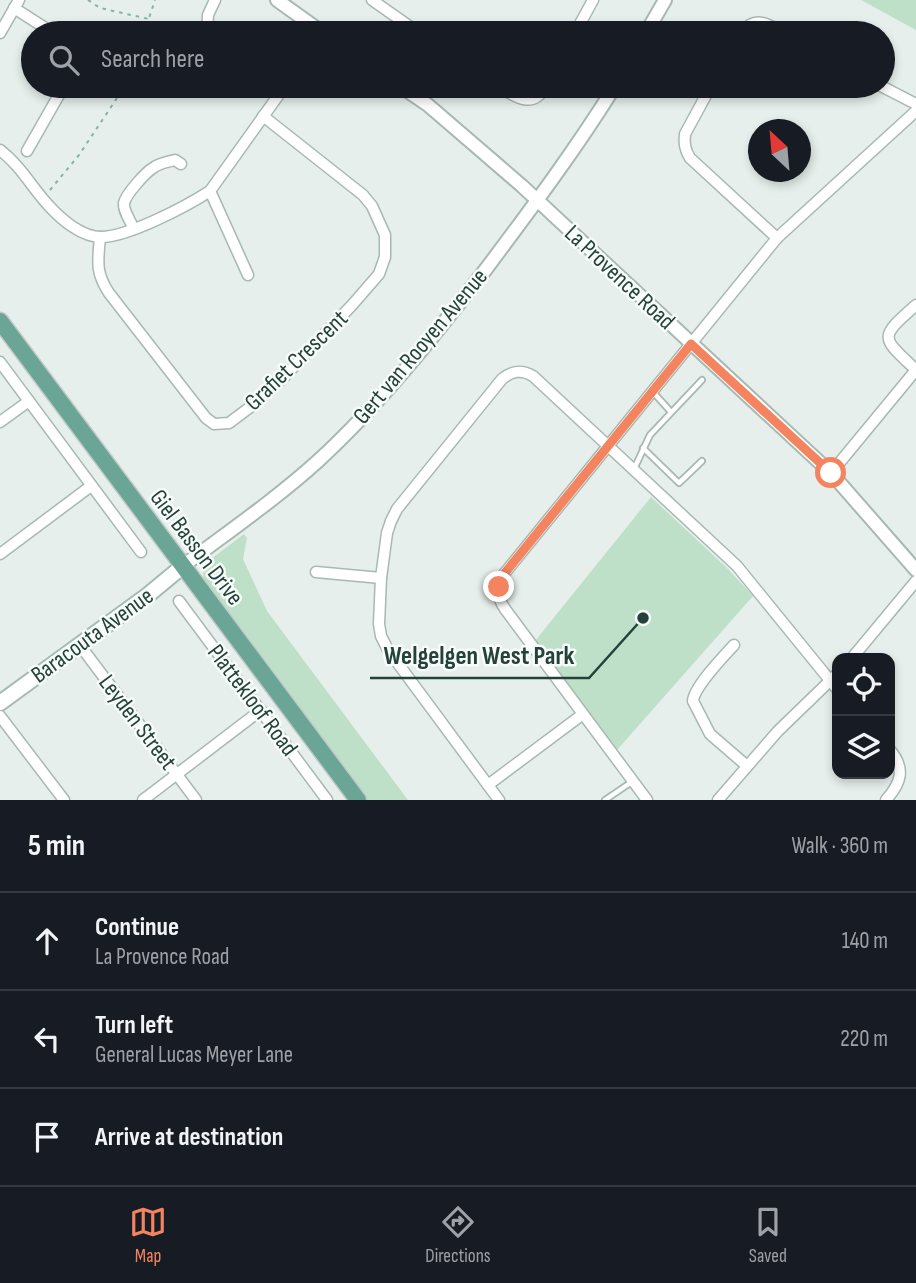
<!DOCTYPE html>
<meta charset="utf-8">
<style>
body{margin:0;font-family:"Sofia Sans Condensed",sans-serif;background:#20242c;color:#f1f3f6}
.controls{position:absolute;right:21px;bottom:21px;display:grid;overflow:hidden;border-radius:14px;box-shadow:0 4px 10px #0003}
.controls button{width:63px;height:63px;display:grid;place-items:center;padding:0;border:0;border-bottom:2px solid #363941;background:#171b24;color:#f1f3f6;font:35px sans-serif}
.compass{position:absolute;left:748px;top:119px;width:63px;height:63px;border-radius:50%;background:#171b24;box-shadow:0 4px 10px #0003;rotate:334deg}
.stop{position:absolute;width:21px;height:21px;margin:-16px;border:5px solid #f4845f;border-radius:50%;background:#fff}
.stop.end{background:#f4845f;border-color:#fff;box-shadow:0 2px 7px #0008}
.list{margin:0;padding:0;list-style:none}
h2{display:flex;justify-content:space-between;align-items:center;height:91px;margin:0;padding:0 28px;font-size:30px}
h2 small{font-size:23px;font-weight:400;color:#9ea1a6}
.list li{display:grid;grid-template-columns:46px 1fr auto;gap:21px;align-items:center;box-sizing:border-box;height:98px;padding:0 28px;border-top:2px solid #363941}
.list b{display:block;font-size:26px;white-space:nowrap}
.list p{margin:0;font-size:23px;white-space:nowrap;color:#9ea1a6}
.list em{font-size:23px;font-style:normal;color:#9ea1a6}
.icon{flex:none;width:38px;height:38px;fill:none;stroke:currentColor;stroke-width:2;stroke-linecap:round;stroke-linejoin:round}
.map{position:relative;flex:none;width:916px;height:800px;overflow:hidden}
.search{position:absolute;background:#171b24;box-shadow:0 4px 10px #0003;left:21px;right:21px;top:21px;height:77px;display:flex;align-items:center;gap:18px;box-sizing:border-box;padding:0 24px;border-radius:38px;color:#9ea1a6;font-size:26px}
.sheet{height:385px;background:#171b24}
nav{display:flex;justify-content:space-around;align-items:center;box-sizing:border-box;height:98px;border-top:2px solid #363941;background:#171b24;font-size:19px;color:#9ea1a6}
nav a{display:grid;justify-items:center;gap:4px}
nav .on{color:#f4845f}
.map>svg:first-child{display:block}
.green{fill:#bfe0c8}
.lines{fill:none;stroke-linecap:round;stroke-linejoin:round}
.service-casing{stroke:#a8b8b2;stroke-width:8}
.minor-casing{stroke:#a8b8b2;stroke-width:13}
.tertiary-casing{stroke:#a8b8b2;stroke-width:16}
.secondary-casing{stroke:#a4bbb3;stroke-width:18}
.primary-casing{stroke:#c2cac8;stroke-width:19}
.path{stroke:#86b3a5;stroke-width:2;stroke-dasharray:3.5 5;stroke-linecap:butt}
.service{stroke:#fff;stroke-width:4.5}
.minor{stroke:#fff;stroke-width:10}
.tertiary{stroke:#fff;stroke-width:12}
.secondary{stroke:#fff;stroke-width:14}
.primary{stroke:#6aa596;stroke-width:16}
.route{stroke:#f4845f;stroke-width:9}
.labels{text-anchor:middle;stroke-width:5;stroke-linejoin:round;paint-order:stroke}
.street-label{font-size:24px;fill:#24423a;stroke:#f7fbf9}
.leader{fill:none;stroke:#24423a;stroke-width:2.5}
.callout-dot{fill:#24423a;stroke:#f7fbf9;stroke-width:2.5}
.callout-label{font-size:26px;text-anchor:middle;font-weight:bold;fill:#24423a;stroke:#f7fbf9;stroke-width:5;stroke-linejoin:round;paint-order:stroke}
</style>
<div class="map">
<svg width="916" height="800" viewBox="0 0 916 800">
<rect width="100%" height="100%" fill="#e6efeb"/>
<g class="green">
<path d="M861,0h55v30z"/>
<path d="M651,497l77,72 25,27 -136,154 -82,-109z"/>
<path d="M244,534l3,4 -4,21 24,52 141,189h-42l-159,-213c-5,-9 -5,-16 0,-25z"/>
</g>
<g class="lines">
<defs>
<g id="service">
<path d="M653,392l18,20"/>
<path d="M643,448l36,35 23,-22"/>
<path d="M634,469l16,-34 52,-55"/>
<path d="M605,800l28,-19"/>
</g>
<g id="minor">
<path d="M372,0l47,33"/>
<path d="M14,8l39,25"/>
<path d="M0,33l19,-33"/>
<path d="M207,33l1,-18 7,-15"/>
<path d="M575,33l18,-33"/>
<path d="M741,33c14,-18 27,-9 43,0"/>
<path d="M216,86l1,1"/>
<path d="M498,86c17,11 35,24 48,0"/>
<path d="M711,86l-26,48c-1,10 0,16 5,24l87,80"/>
<path d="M881,86l35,18"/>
<path d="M0,150c21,16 32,38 50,57 12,13 32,30 51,30 27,0 86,-31 109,-46l75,-105"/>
<path d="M27,151l37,-65"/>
<path d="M210,191l38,84"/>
<path d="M134,229c-3,-7 -11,-18 -10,-26 2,-9 22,-31 29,-35 6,-5 14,-6 22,-8l6,4"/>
<path d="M100,237c-2,24 -5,35 9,56l97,125 8,6 15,-1 20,-15 34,-30 70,-74 26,-30 6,-17v-22l-13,-29 -9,-11 -100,-79"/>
<path d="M0,362l141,190"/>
<path d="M0,422l29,-21"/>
<path d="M831,473l85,-103c-36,-34 -37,-32 0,-65"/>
<path d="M0,554l91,-68"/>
<path d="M316,572l65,6"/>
<path d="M179,601l148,199"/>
<path d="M79,644l117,156"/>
<path d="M734,645c-11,12 -40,42 -41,56l17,33 37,32"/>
<path d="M852,658l64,-77"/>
<path d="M0,716l64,84"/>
<path d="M488,785l95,-71"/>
<path d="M143,800l118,-90"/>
<path d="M499,800l-111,-150 -7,-14 -2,-12 2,-46 6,-45 4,-12 6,-12 105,-130c10,-8 19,-10 31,-3l204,190 100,123"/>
<path d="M647,800l-142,-191c-8,-11 -8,-23 -1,-35l273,-336 139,-127"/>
<path d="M718,800l60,-69 59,-57"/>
<path d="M886,800c15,-17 20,-31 4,-50"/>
</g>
<g id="tertiary">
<path d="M277,0l46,33"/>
<path d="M646,33l19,-33"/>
<path d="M400,86l28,19 94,81 309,287 85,97"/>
<path d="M183,566c45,-34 93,-67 135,-105 63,-58 116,-125 168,-192 45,-60 90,-120 129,-183"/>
</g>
<path id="secondary" d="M0,703l148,-108 35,-29"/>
<path id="primary" d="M0,321l358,479"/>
</defs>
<use href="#service" class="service-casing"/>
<use href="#minor" class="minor-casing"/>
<use href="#tertiary" class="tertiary-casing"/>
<use href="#secondary" class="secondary-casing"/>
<use href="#primary" class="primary-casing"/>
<g class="path">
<path d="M88,0l12,8 49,11"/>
<path d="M144,33l11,-33"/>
<path d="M50,190l29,-35 46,-69"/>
</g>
<use href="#service" class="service"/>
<use href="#minor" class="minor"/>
<use href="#tertiary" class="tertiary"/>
<use href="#secondary" class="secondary"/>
<use href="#primary" class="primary"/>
</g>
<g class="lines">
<path class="route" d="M499,587l5,-13 187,-230 140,129"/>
</g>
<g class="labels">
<g class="street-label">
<text transform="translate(620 277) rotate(43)" y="8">La Provence Road</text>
<text transform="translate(420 346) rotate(-50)" y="8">Gert van Rooyen Avenue</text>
<text transform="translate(296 360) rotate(-44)" y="8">Grafiet Crescent</text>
<text transform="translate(197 547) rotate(53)" y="8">Giel Basson Drive</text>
<text transform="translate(92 635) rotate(-36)" y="8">Baracouta Avenue</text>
<text transform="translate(253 700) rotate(53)" y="8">Plattekloof Road</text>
<text transform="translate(138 722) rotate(53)" y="8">Leyden Street</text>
</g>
</g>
<path class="leader" d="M643 618L589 678H370"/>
<circle class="callout-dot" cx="643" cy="618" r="7"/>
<g class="callout-label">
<text x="479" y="664">Welgelgen West Park</text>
</g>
</svg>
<div class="controls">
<button><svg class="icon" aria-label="locate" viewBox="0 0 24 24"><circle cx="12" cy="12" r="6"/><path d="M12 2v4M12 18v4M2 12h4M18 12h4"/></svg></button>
<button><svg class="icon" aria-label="layers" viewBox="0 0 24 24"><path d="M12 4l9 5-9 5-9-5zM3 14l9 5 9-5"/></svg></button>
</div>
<svg class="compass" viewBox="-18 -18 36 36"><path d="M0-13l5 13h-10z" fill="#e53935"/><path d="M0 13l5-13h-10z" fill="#9ea1a6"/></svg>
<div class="stop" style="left:831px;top:473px"></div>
<div class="stop end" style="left:499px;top:587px"></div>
<div class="search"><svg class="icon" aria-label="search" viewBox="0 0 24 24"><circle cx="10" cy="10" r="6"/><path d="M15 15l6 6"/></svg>Search here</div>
</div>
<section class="sheet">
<h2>5 min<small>Walk · 360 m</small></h2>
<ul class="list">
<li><svg class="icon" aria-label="ahead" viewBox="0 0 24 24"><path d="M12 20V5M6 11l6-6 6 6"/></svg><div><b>Continue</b><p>La Provence Road</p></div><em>140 m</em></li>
<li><svg class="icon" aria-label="left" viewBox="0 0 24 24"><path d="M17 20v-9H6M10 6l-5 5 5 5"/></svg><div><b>Turn left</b><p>General Lucas Meyer Lane</p></div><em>220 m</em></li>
<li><svg class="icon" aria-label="arrive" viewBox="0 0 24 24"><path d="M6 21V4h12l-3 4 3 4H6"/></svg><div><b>Arrive at destination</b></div></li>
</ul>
</section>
<nav>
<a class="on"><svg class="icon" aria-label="map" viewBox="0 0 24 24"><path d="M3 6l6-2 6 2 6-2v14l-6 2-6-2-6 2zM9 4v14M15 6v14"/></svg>Map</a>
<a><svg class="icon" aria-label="directions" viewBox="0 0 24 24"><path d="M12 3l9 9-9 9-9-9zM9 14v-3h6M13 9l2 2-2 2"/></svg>Directions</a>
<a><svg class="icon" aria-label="saved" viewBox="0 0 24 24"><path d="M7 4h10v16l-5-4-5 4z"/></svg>Saved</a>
</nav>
